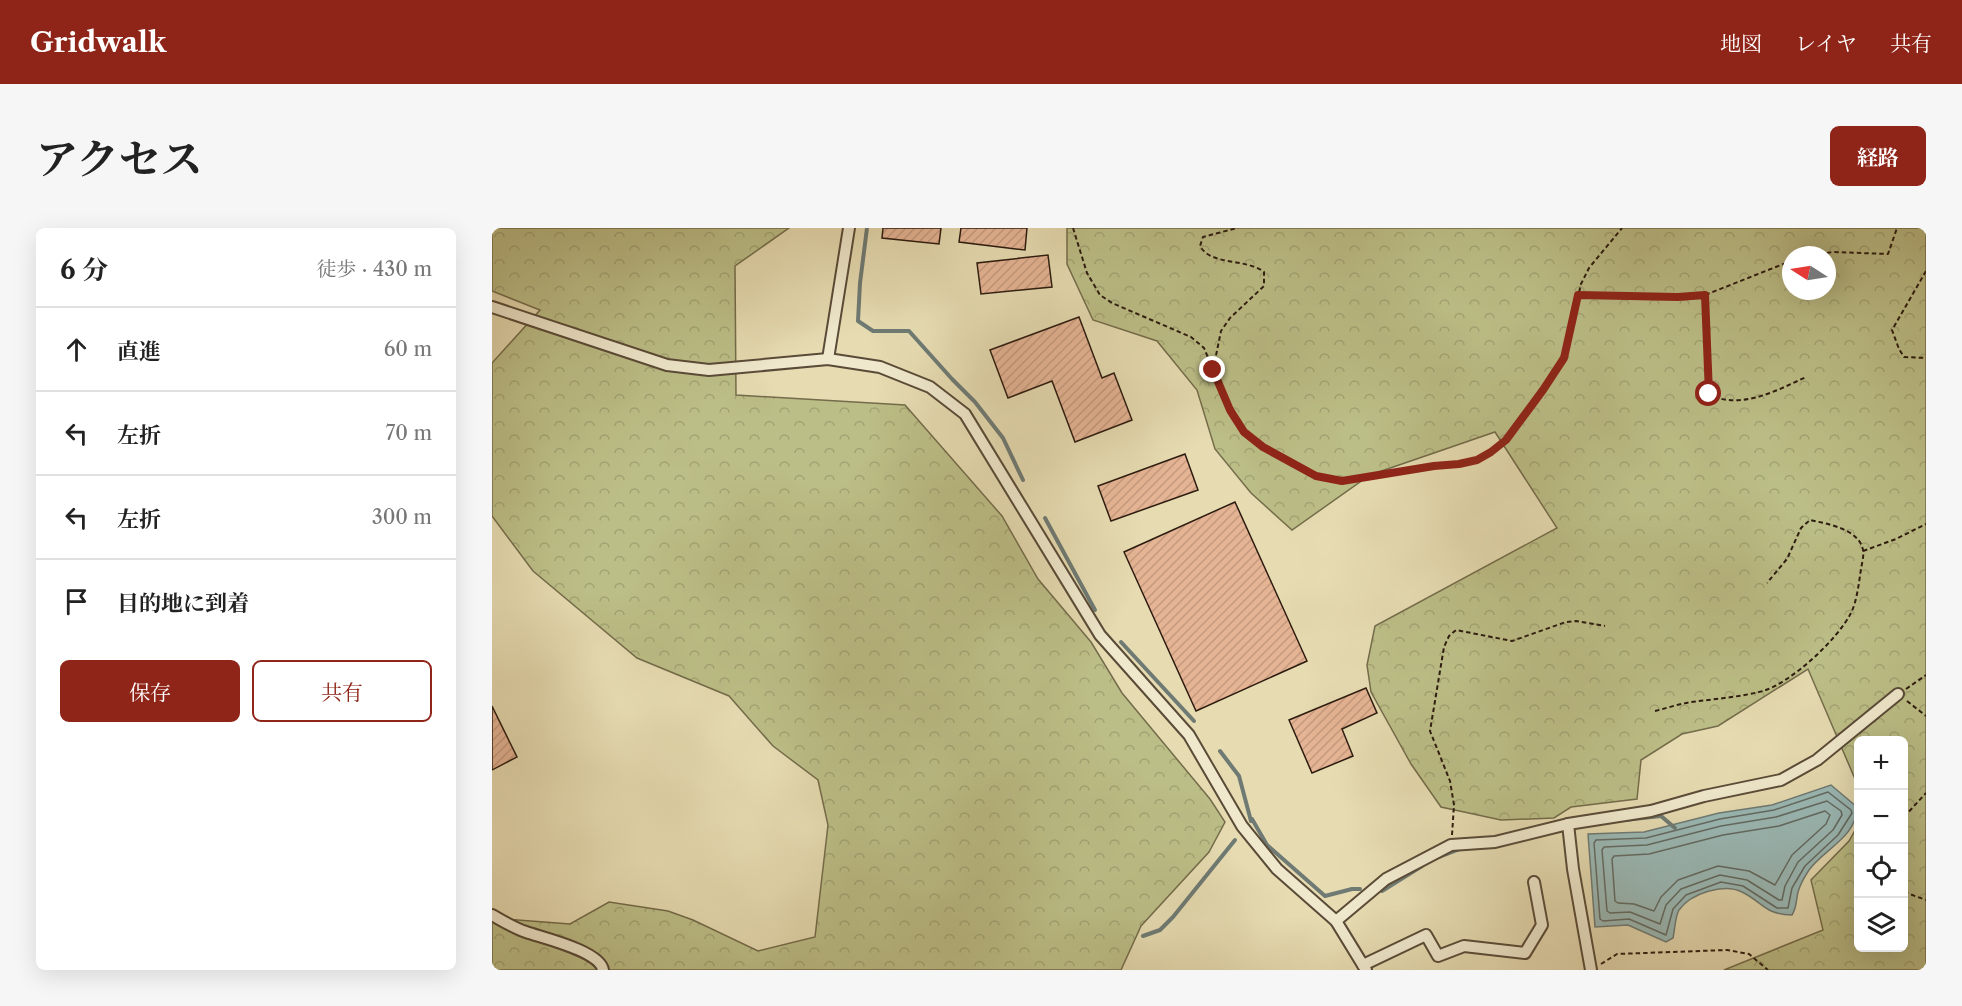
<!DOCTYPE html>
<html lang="ja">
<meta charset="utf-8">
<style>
body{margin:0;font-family:"Libre Caslon Text","Noto Serif JP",serif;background:#f6f6f6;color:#222}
.controls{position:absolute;right:18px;bottom:18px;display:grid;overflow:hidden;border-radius:9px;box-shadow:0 6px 24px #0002}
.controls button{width:54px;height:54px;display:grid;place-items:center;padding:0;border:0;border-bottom:2px solid #e0e0e0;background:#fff;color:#222;font:30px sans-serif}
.compass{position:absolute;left:1290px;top:18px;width:54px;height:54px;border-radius:50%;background:#fff;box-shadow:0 6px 24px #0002;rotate:282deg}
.stop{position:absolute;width:18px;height:18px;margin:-14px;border:4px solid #8f2418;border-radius:50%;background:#fff}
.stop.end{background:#8f2418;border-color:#fff;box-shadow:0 2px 6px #0008}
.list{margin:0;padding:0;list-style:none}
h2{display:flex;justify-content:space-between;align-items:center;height:78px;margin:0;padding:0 24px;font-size:26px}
h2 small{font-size:20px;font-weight:400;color:#767676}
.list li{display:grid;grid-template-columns:39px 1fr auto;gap:18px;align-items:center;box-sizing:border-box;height:84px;padding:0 24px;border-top:2px solid #e0e0e0}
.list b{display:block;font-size:22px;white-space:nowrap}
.list em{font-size:20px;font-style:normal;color:#767676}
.actions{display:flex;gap:12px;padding:18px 24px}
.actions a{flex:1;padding:14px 0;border:2px solid #8f2418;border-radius:9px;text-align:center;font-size:21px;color:#8f2418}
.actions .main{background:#8f2418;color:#fff}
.icon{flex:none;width:33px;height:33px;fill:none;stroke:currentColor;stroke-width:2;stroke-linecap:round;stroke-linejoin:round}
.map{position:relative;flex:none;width:1434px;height:742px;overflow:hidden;border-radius:9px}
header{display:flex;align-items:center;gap:36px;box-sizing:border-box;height:84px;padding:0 30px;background:#8f2418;color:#fff}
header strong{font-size:28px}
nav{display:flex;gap:33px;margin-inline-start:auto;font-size:21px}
.intro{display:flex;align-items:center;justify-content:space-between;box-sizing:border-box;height:144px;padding:0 36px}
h1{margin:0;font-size:42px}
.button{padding:15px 27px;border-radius:9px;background:#8f2418;color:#fff;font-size:21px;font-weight:700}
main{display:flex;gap:36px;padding:0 36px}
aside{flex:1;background:#fff;border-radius:9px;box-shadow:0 6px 24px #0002}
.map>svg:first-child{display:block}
.forest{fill:url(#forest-crowns);stroke:#746c4b;stroke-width:1.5;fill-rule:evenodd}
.water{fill:#9ab9b6;stroke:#6e7a73;stroke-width:1.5}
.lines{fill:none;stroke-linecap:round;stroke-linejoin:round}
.shore{stroke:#636a62;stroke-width:1.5}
.stream{stroke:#6e7a73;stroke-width:4}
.building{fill:url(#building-hatch);stroke:#2c1b0f;stroke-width:1.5}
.minor-casing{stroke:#5a4b38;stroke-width:14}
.path{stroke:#2c1b0f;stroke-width:2;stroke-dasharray:4.5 3;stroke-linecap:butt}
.minor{stroke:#efe8cc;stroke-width:10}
.route{stroke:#8f2418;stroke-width:8}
</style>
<header>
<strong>Gridwalk</strong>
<nav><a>地図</a><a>レイヤ</a><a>共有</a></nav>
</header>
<div class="intro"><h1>アクセス</h1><a class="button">経路</a></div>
<main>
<aside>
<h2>6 分<small>徒歩 · 430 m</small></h2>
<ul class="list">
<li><svg class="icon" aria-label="ahead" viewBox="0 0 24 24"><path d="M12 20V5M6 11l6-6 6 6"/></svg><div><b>直進</b></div><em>60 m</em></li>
<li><svg class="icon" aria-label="left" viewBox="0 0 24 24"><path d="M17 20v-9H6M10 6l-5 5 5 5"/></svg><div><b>左折</b></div><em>70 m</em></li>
<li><svg class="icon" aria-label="left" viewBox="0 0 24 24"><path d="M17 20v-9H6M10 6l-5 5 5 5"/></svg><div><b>左折</b></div><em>300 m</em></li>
<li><svg class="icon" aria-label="arrive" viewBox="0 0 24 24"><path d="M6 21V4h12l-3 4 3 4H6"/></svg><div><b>目的地に到着</b></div></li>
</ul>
<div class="actions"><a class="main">保存</a><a>共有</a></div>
</aside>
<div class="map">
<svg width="1434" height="742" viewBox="0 0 1434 742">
<defs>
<pattern id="forest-crowns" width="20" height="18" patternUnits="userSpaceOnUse" patternTransform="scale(1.5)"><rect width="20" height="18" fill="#bcbe87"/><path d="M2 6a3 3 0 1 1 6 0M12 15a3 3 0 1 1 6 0" fill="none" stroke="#a2a373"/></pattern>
<pattern id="building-hatch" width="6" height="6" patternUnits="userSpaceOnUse" patternTransform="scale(1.5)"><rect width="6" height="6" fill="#e5b494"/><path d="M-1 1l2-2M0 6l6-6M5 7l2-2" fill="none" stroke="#c59a7e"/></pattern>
</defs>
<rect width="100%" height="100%" fill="#e6dbb1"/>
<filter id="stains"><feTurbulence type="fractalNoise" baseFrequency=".00333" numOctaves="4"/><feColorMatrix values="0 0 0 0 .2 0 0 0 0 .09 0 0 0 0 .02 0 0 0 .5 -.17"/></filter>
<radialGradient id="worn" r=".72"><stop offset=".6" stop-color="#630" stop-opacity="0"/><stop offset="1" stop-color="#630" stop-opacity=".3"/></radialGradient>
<g class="forest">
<path d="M0,0h297l-54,38 1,129 169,10 97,111 36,63 53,63 31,51 88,106 15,23 -16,30 -68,74 -20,44h-629v-52l78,6 39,-22 59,9 25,9 65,31 57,-14 13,-112 -10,-45 -45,-34 -44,-50 -92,-38 -104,-87 -41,-55v-153l48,-53 -48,-19z"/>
<path d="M575,0h859v742h-202l99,-40 -12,-50 38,-39 9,-16v123h46v-208h-46v46l-50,-117 -90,57 -36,8 -41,26 -4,39 -66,8 -17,11 -53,2 -60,-13 -30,-43 -40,-72 -4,-27 8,-39 182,-98 -62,-96 -125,43 -78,55 -41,-37 -36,-44 -18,-59 -40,-49 -64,-21 -26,-56zM1299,27h36v36h-36z"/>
</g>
<path class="water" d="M1339,557l26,22c0,30 -33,42 -48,63 -4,6 -9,15 -11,22 -2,8 -1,15 -6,23 -28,-1 -28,-12 -50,-23 -18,-9 -51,1 -63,18 -4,7 -4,19 -6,28l-7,4 -38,-17 -33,2 -7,-93 56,-2 75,-19 53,-8z"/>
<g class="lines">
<g class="shore">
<path d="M1336,564l23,18 1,3 -14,22 -33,31 -13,22 -4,20h-11l-34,-22 -22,-4 -35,13 -13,14 -7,26 -37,-16 -26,2 -3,-2 -6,-76 2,-3 50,-2 74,-19 54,-9z"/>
<path d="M1335,573l14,10 1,4 -9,15 -35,32 -13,24 -3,14h-3l-32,-20 -27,-5 -39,14 -15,16 -6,19 -30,-12 -20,1 -3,-2 -5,-61 2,-3 43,-2 74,-19 55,-9z"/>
<path d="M1333,583l5,4 -4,9 -34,31 -17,30 -26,-14 -31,-5 -40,14 -17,17 -7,14 -20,-7 -16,-1 -3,-2 -3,-42 2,-3 35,-2 74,-19 56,-9z"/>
</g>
<g class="stream">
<path d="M375,0l-7,55 -2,38 15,10h36l43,48 23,23 28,36 20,42"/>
<path d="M553,290l50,92"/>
<path d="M629,414l73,79"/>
<path d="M728,523l19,25 12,45"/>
<path d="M760,591l15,26 58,51 27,-7h8"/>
<path d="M1132,592l37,-4 14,12"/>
<path d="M947,629l21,-8"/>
<path d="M890,663l40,-25"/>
<path d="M651,708l17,-6 13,-13 62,-77"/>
</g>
</g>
<g class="building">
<path d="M391,0h58l-2,16 -57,-6z"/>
<path d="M469,0h66l-2,22 -66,-8z"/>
<path d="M556,27l4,32 -71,7 -4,-31z"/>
<path d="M587,89l23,61 12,-5 18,47 -57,22 -23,-61 -44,17 -18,-48z"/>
<path d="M693,226l13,36 -87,31 -13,-35z"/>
<path d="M743,274l72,159 -111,50 -72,-159z"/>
<path d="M874,460l11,25 -35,16 11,27 -41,17 -23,-53z"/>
<path d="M0,478l25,51 -25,13z"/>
</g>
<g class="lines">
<defs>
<g id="minor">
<path d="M0,79l175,58 42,5 119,-11 52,8 50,20 35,27 135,221 89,100 53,91 35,43 59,52 30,49"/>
<path d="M336,131l21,-131"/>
<path d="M1076,596l5,45 18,101"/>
<path d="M0,687c11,6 22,13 34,17 17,6 74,19 77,38"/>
<path d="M844,693l50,-42 65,-34 44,-3 73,-18 83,-13 53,-15 77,-16 36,-20 81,-66"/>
<path d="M871,737l63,-30 12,21 26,-10 61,7 17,-28 -8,-43"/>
</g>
</defs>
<use href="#minor" class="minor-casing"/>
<g class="path">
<path d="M581,0l14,45 13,22 12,8 79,34 13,11 26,62 14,22 18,15 53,29 27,5 135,-21 15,-8 14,-12 58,-82 17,-74 8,-16 33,-40"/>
<path d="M1320,27l21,-3 55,2 9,-26"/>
<path d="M1434,43l-34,59 7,19 5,8 22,1"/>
<path d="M1086,67l101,2 26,-2 86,-34"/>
<path d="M1213,67l4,99c30,17 69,-4 97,-17"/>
<path d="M721,142l8,-39 9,-13 34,-32v-14c-18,-14 -53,-6 -64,-26l3,-9 34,-9"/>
<path d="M1371,323l33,-12 30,-15"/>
<path d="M1414,461l20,-14"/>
<path d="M1415,473l19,15"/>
<path d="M1163,483c12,-3 24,-7 36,-9 24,-3 49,-5 72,-11 29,-9 74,-51 88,-78 6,-12 8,-31 10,-44 1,-6 3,-13 2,-19 -4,-21 -35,-26 -53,-30l-9,8 -14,31 -20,24"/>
<path d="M1412,589l22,-24"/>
<path d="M960,607l2,-30 -4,-24 -20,-50 14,-84 5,-11 7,-6 56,11 54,-19 10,-1 29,5"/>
<path d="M1412,664l22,8"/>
<path d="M1109,736l16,-10 110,-4 22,4 19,16"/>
</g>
<use href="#minor" class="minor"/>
</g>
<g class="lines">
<path class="route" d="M721,142l17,40 14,22 19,15 53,29 26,5 92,-15 25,-2 18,-4 14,-8 15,-12 37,-50 21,-32 14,-63 100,2 27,-2 4,99"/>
</g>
<rect width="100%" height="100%" filter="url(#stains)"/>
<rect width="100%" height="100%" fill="url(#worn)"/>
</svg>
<div class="controls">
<button>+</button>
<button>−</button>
<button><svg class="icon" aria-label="locate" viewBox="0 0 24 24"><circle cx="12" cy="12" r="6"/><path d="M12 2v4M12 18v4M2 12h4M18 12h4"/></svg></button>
<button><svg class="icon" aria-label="layers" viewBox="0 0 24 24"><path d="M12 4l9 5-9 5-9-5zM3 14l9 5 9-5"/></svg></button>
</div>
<svg class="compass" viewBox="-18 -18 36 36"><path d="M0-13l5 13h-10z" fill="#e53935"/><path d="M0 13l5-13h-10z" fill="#767676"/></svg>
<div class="stop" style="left:1217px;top:166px"></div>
<div class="stop end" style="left:721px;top:142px"></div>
</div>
</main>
